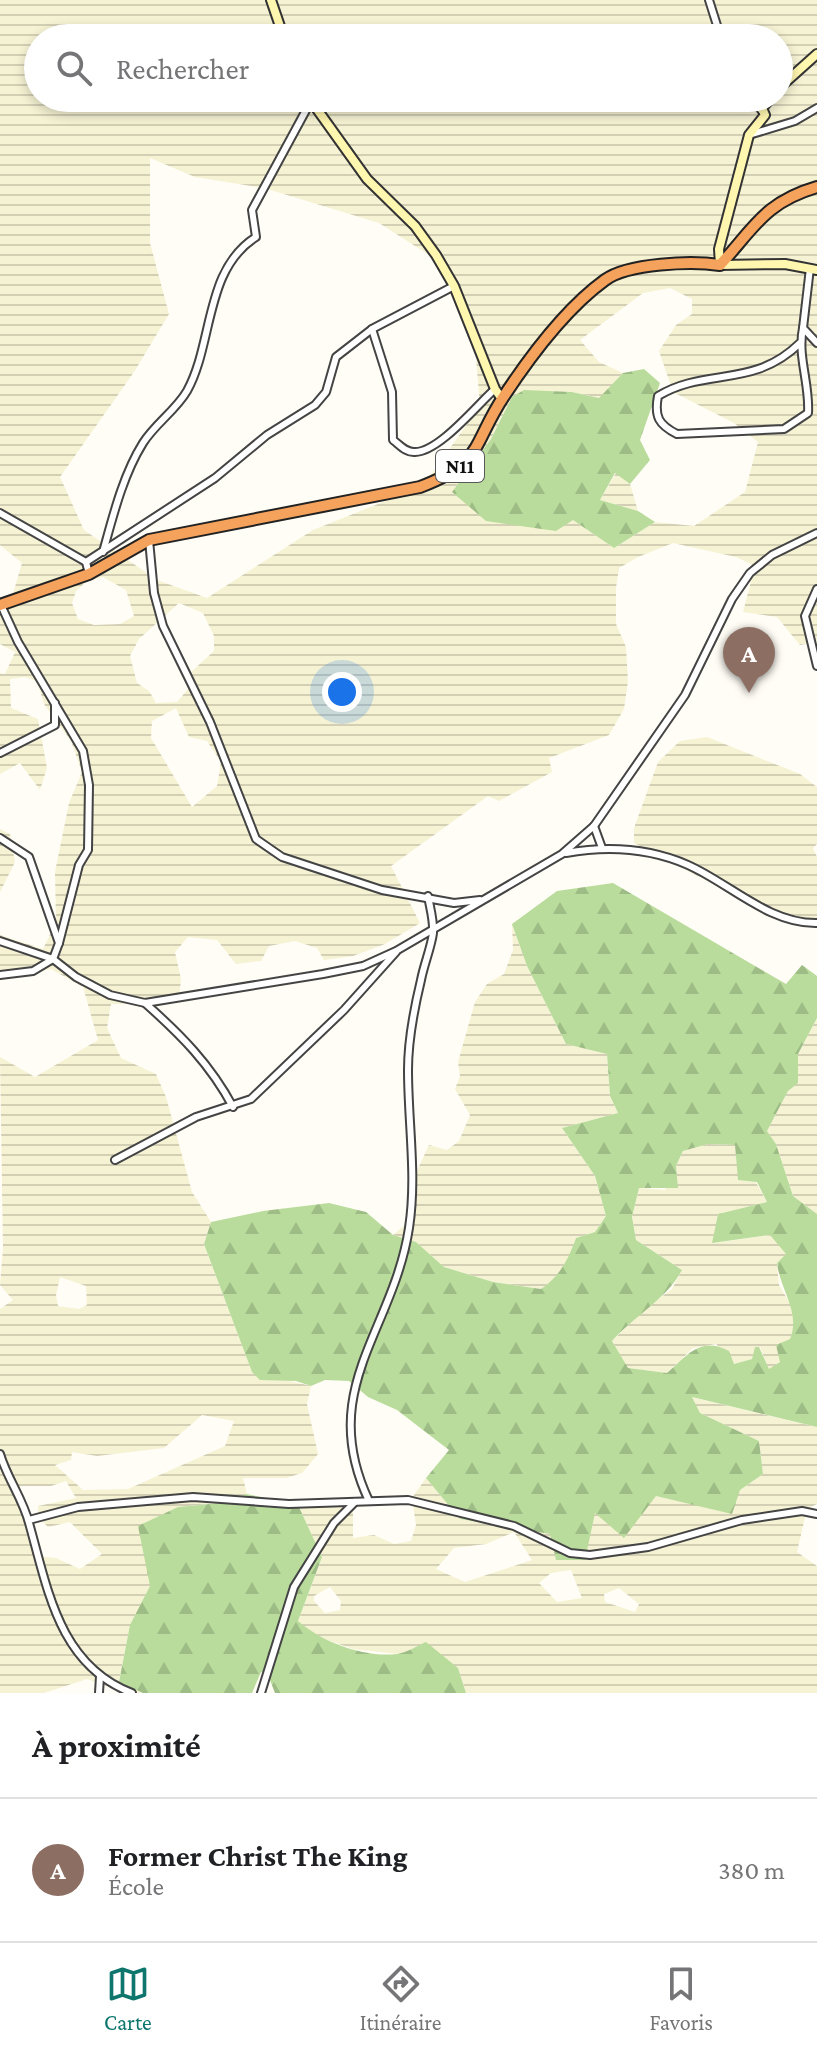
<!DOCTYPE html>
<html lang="fr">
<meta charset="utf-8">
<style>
body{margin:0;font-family:"Crimson Pro",serif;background:#f2f2f2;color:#202124}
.you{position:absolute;left:342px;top:692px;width:28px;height:28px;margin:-20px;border:6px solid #fff;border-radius:50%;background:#1a73e8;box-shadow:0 0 0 12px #1a73e833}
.badge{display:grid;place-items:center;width:52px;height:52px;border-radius:50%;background:#0f766e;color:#fff;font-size:26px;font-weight:700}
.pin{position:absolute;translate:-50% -66px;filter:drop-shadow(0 2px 4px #0008)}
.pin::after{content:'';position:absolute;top:42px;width:28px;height:24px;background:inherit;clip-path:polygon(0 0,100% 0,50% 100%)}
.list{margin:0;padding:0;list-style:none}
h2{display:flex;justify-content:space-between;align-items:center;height:104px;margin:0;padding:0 32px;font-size:34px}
h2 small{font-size:26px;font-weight:400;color:#757577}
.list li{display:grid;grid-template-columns:52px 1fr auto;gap:24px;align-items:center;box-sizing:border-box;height:144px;padding:0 32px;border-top:2px solid #e0e0e0}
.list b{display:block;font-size:30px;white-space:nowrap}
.list p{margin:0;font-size:26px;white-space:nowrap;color:#757577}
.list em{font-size:26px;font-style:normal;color:#757577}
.icon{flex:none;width:44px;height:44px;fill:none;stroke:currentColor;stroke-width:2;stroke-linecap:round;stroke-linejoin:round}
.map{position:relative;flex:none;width:817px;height:1693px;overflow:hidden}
.search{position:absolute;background:#fff;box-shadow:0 4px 12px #0003;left:24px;right:24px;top:24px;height:88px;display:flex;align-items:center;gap:20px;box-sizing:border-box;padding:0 28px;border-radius:44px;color:#757577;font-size:30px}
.sheet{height:248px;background:#fff}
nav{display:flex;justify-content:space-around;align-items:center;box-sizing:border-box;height:112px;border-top:2px solid #e0e0e0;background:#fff;font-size:22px;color:#757577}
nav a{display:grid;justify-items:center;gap:4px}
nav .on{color:#0f766e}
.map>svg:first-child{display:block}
.farmland{fill:url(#farmland-rules);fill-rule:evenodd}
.forest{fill:url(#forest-firs);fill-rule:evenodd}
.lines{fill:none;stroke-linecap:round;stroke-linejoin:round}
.street-casing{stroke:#444;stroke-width:10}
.secondary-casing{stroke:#333;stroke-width:12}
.highway-casing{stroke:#222;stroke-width:14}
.street{stroke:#fff;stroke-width:6}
.secondary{stroke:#fff6b0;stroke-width:8}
.highway{stroke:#f5a25d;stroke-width:10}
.labels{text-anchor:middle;stroke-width:8;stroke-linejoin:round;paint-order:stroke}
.shield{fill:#fff;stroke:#585858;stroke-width:2}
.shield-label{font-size:20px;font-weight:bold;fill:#111}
</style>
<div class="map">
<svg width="817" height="1693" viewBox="0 0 817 1693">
<defs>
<pattern id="farmland-rules" width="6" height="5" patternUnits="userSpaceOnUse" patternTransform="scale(2)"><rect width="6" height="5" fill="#f6f3d4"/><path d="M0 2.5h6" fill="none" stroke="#d2cfb5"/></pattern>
<pattern id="forest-firs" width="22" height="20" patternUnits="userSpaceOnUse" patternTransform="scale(2)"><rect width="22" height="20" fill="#b9dc9c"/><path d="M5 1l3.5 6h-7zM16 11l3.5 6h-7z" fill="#9ebc85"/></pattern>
</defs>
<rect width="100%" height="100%" fill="#fffdf5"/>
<g class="farmland">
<path d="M0,0h817v642l-17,3 -23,-28 -34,-5 12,-46 -19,-9 -63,-14 -35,14 -19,11 -3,20v36l10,23 2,34 -4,28 -15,26 -60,23 3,14 -53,29 -11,-5 -97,70 29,57 -35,21 -32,12 -29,4 -7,-12 -22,-7 -26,5 -8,15 -25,3 -19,-24 -29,-3 -13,15 6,27 -2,20 -12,5h-56l-4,24 14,30 35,16 10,23 26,95 19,30 -7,22 48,128 59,14 -4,18 11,50 -16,19 -16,5h-43l4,16 -27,9 -42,4 -28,79 -20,40 -11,55 24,12h-18l-38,-14 -43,14h-44v-384l13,-9 -13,-15 3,-36 -3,-192 35,20 63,-37 -15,-53 -32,-18 -51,11v-45l43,14 13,-27 -1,-50 14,-69 13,-31 -11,-31 -27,-37 -7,-23 -12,-4 -15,2 1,29 27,11 9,49 -7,22 -20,-27 -20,11v-101l5,1 10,-22 -15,-8v-46l12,-1 10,-34 -22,-18zM38,38h741v60h-741zM150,158l45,19 69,11 115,35 61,39 34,73 6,71 -57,80 -110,44 -106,68 -50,-18 -73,-50 -24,-53 74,-105 35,-58 -19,-71zM670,288l22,11v15l-16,11 -17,26 14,41 61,31 24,19 -13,50 -51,34 -39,-4 -41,26 -41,-28 -121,-28 39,-53 21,-42 60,-5 28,6 23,-25 -24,-11 -19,-22 63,-47zM103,577l23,13 8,26 -14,8 -26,1 -16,-6 -6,-16 4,-12 11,-10zM179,603l24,10 11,23v15l-24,22 -2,16 -11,13 -21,1 -7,-12 -12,-8 -7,-27 9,-17zM176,708l13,29 18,4 14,21 -4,24 -25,21 -41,-69 1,-17zM60,1277l26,9 1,19 -8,4 -21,-3 -2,-11zM202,1415l32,6 -9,25 -97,43 -45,1 -28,-25 16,-5 1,-8 25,4 67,-8zM66,1481l10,17 -38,8v11l10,10 22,-5 32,32 -22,15 -24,-11 -18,-2 -17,-47 -1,-23h31z"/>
<path d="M616,473l14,11 8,27 -38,-11z"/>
<path d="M707,737l93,37 17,13v57l-4,4 4,9v66l-83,-28 -100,-52v-15l24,-66 22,-21z"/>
<path d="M0,829l10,5 5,28 -15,30z"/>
<path d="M512,924l15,42 39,78 41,9 3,43 8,17 -56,15 33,48 11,40 -11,16 -19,6 -7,21 -15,21 -13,9 -48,-7 -49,-15 -28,-25 -23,-7 19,-16 4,-17v-29l13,-28 18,5 12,-9 11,-26 -15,-26 5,-13 -2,-14 17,-60 12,-18 17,-10 9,-24z"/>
<path d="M817,1018v196l-24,-18 -17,-52 -9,-13 21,-40 10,-37z"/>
<path d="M708,1144l27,1 32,57 -49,12 -5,29 58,-8 16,19 -10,10 2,21 12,20 4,22 -15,35 -11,8 -9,-23 -8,12 -18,5 -18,-20 -23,4 -26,25 -40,-5 -15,-27 34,-33 26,-19 10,-19 -46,-30 -4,-23 7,-29 26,2 18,-39z"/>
<path d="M691,1397l126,30v77l-10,5 -10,43 20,14v127h-351l-8,-25 -59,-14 -46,-5 -40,-14 -15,-14 24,-64 -24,-52 55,3v30l21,-3 20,9 17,-3 5,-16 -4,-27 14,-20 34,41 90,15 45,-22 61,-16 33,7 51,-13 23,-16 -4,-33 -59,-28zM514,1532l18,28 -67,22 -29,-13 18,-21 32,-4zM571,1570l11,28 -25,4 -18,-19 12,-10zM330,1587l11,14 -1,9 -15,3 -11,-12v-5zM619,1588l20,16 -4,8 -30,-10 -1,-8z"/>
</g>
<g class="forest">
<path d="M644,369l16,14 -20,57 10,20 -20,24 -15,-11 -15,27 38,11 17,11 -41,26 -41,-28 -17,11 -70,-10 -34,-29 39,-53 21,-42 12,-7 48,2 27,6 24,-25z"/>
<path d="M613,883l173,101 16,-19 15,11v42l-19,36v29l-10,8 -21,40 9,13 17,52 24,18v213l-125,-30 8,16 59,28 4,33 -23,16 -8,24 -76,-18 -32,42 -29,-25 -10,47h-29l-6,-26 -90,-15 -34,-41 23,-28 -52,-40 -29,-13 -19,-16 -24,-1 -14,6 -15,-5 -36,-1 -8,-8 -48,-128 7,-22 52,-11 66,-8 37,9 27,23 23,7 28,25 49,15 48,7c19,-13 27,-29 35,-51l19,-6 11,-16 -11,-40 -33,-48 56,-15 -8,-17 -3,-42 -41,-10 -39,-78 -15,-42 45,-33zM708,1144l27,1 3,35 19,2 10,20 -49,12 -6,29 58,-8 16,19 -9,9c3,27 24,49 13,76l-14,6 4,17 -11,7 -10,-22h-4l-3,12 -18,5 -5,-13c-29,-15 -41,4 -62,22l-39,-5 -16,-27c22,-25 55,-42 70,-71l-46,-30 -4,-23 7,-29h39l-2,-22 7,-15z"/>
<path d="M247,1494l51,11 24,52 -24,64c24,21 66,37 99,33 9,-1 20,-8 29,-12l32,26 8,25h-191l-7,-18 -7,-3 -9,21h-109l-24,-11 11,-57 20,-39 -12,-60 40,-19 42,-4z"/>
</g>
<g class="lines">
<defs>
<g id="street">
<path d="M709,0l12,38"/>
<path d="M751,98l11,13"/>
<path d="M749,135l46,-14 22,-13"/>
<path d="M810,268l-7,60 14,15"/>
<path d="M372,329l20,63 1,48c7,5 13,13 22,12 24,0 62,-47 80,-63"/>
<path d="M800,343c-47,46 -94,24 -142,53 -4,21 1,29 19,38l107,-5 24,-16c2,-29 -11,-57 -5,-85"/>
<path d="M0,513l86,49 3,12"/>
<path d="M149,540l5,53 9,33 47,96 46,117 26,18 100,33 72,13 26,-3"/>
<path d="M103,552c10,-36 20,-77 40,-109 12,-19 33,-33 44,-52 27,-49 17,-121 69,-154l-4,-27 59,-109"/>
<path d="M86,562l129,-84 52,-43 48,-30 11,-13 10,-35 36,-28 82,-43"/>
<path d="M817,589l-12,27 12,50"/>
<path d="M1,605l17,37 65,109 6,34 -1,65 -9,15 -20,78"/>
<path d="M0,753l55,-28v-22"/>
<path d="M594,826l8,22"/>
<path d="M0,838l29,19 30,86 -6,16 -20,12 -33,4"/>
<path d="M566,853c40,-7 83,-5 122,12 41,18 81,59 129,58"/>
<path d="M0,941l53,18 23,18 34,18 35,8 178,-29 40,-8 33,-15 166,-97 32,-28 91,-131 47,-96 18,-26 22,-18 45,-22"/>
<path d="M145,1003c36,32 65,61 88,104"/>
<path d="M115,1160l81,-43 55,-18 93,-89 52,-58"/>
<path d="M0,1454c7,24 23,45 29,69 19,67 30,142 103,170"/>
<path d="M369,1501c-53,-112 24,-169 40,-273 8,-52 -1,-105 -1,-158 0,-30 6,-61 13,-90 3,-16 10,-32 12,-47 1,-12 -3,-25 -5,-37"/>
<path d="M29,1520l49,-13 115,-10 96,7 119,-4 106,26 56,27 20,2 58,-8 94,-27 60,-9 15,3"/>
<path d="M99,1693l1,-17"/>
<path d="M261,1693l33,-106 40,-64 21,-21"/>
</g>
<g id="secondary">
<path d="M271,0l13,38"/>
<path d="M779,88l38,-34"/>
<path d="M309,98l58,81 48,47 21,29 18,31 41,103 7,10"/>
<path d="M771,98l-9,10 3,7 -16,20 -30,114 1,16 65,-1 32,6"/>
</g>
<path id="highway" d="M0,605l89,-31 60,-34 271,-53c64,-24 52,-43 84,-91 27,-41 61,-87 101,-116 23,-17 87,-19 115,-15 34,-37 45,-63 97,-78"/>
</defs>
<use href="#street" class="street-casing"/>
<use href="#secondary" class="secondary-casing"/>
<use href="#highway" class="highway-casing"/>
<use href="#street" class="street"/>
<use href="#secondary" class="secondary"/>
<use href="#highway" class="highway"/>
</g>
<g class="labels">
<rect class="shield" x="436" y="450" width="48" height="32" rx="6"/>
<g class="shield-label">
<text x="460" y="473">N11</text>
</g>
</g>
</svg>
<div class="you"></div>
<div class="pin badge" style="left:749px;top:693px;background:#8d6e63">A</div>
<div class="search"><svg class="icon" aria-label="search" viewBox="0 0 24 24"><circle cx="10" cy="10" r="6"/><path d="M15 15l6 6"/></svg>Rechercher</div>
</div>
<section class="sheet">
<h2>À proximité<small></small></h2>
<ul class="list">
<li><span class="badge" style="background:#8d6e63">A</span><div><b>Former Christ The King</b><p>École</p></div><em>380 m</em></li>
</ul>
</section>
<nav>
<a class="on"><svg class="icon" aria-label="map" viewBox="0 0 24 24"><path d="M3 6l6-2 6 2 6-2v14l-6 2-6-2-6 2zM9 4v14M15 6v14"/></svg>Carte</a>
<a><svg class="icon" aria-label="directions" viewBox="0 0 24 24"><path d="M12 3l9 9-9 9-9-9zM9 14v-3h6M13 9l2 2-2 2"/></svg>Itinéraire</a>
<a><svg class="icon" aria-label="saved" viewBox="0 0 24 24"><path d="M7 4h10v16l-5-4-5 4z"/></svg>Favoris</a>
</nav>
